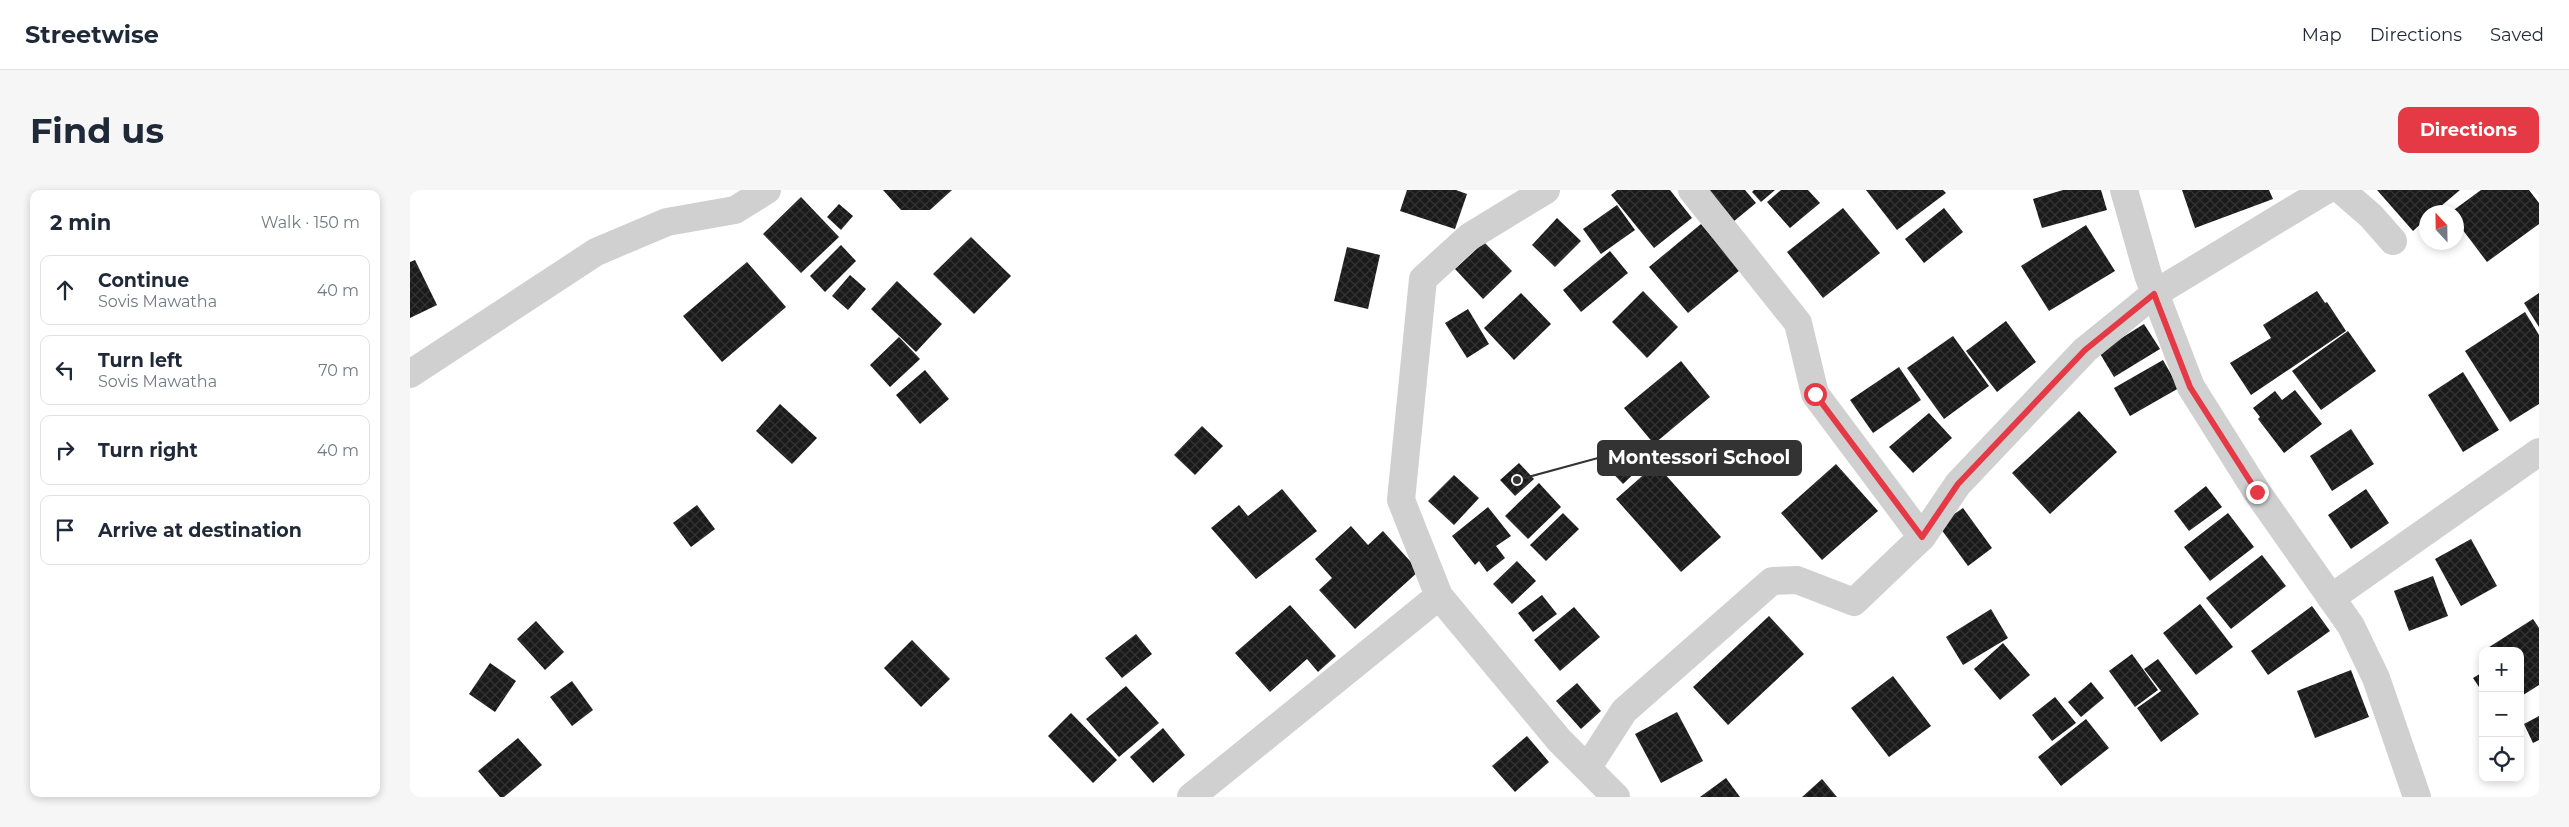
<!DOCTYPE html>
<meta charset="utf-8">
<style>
body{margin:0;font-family:Montserrat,sans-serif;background:#f6f6f7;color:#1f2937}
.controls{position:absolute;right:15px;bottom:15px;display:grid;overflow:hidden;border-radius:10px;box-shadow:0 2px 8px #0003}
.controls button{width:45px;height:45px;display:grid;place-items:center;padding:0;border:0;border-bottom:1px solid #e0e1e3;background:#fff;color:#1f2937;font:25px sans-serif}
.compass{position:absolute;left:2009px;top:15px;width:45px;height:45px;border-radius:50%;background:#fff;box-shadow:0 2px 8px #0003;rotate:338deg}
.stop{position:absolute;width:15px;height:15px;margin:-11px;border:4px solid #e63946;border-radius:50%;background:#fff}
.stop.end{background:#e63946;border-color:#fff;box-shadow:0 1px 5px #0008}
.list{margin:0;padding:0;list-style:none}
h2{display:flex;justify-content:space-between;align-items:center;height:65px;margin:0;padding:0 20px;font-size:21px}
h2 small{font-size:16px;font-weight:400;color:#747a83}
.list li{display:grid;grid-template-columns:32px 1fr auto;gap:15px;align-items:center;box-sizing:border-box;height:70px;margin:0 10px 10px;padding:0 10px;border:1px solid #e0e1e3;border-radius:10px}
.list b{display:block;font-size:19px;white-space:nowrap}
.list p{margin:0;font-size:16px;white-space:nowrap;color:#747a83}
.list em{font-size:16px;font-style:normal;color:#747a83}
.icon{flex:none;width:28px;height:28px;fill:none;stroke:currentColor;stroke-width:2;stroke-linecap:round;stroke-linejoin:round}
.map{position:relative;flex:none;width:2129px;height:607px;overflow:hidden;border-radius:10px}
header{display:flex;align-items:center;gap:30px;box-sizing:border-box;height:70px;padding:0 25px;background:#fff;border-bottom:1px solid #e0e1e3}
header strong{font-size:24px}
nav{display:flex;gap:28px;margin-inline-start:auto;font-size:18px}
.intro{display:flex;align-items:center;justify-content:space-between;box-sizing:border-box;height:120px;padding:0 30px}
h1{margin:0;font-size:35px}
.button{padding:12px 22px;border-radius:10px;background:#e63946;color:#fff;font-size:18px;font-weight:700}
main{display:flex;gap:30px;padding:0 30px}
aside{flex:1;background:#fff;border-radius:10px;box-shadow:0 2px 8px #0003}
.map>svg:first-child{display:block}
.building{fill:url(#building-cross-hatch)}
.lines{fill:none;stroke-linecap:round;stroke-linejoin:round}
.minor{stroke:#d0d0d0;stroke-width:28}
.route{stroke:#e63946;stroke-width:6}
.leader{fill:none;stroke:#333;stroke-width:2}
.callout-dot{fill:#333;stroke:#fff;stroke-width:2}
.callout{fill:#333;stroke:#333;stroke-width:2}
.callout-label{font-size:19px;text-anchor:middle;font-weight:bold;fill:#fff}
</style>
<header>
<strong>Streetwise</strong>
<nav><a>Map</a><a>Directions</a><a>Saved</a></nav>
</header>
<div class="intro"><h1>Find us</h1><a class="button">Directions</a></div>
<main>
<aside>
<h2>2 min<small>Walk · 150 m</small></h2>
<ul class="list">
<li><svg class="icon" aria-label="ahead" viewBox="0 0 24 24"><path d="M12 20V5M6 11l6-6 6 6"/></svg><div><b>Continue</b><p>Sovis Mawatha</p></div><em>40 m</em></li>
<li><svg class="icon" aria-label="left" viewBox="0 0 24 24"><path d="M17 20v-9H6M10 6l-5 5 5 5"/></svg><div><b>Turn left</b><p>Sovis Mawatha</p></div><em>70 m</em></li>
<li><svg class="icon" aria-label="right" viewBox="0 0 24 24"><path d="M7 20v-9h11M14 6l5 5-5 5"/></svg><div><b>Turn right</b></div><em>40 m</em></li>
<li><svg class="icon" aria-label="arrive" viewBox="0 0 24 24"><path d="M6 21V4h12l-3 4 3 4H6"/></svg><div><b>Arrive at destination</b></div></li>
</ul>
</aside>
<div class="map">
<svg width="2129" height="607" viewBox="0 0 2129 607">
<defs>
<pattern id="building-cross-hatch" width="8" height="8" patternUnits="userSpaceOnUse" patternTransform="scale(1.25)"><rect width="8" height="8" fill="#1a1a1a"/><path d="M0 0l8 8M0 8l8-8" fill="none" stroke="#333"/></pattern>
</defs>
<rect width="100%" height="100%" fill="#fff"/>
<g class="building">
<path d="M473,0h69l-22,20h-29z"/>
<path d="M997,0h49l11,4 -12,35 -55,-18z"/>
<path d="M1207,0h53l22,28 -38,30 -43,-53z"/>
<path d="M1296,0h39l11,13 -23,19z"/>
<path d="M1344,0h21l-14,12 -9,-10z"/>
<path d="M1371,0h27l12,13 -30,25 -23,-26z"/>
<path d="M1456,0h77l3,3 -49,37z"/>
<path d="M1653,0h38l6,20 -65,18 -9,-29z"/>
<path d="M1772,0h87l4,9 -78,29z"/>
<path d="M1967,0h83l-26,22h-8v7l-13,12z"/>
<path d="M2071,0h48l10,13v21l-52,38 -31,-41v-9h-5z"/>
<path d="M391,7l38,40 -38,36 -38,-39z"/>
<path d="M429,14l14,12 -12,14 -14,-13z"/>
<path d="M1207,15l18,25 -34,24 -18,-25z"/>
<path d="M1433,18l37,45 -57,45 -36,-46z"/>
<path d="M1534,18l19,24 -39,31 -19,-24z"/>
<path d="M1147,28l24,23 -26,26 -23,-22z"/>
<path d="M1291,34l39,46 -52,43 -39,-46z"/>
<path d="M1676,35l29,46 -66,40 -28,-45z"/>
<path d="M561,47l40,39 -37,38 -41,-40z"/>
<path d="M1074,52l28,29 -29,28 -28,-30z"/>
<path d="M431,55l15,16 -31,31 -15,-16z"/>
<path d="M937,57l33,8 -12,54 -34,-8z"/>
<path d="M1200,61l18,22 -47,39 -18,-22z"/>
<path d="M5,70l22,45 -27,13v-56z"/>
<path d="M337,72l39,45 -64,55 -39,-46z"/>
<path d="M440,85l16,14 -18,21 -16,-14z"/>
<path d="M487,91l45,43 -26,28 -45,-43z"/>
<path d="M1233,101l35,36 -31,31 -35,-36z"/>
<path d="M1907,101l8,12 2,-1 19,29 -95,64 -21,-32 41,-25 -8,-13z"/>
<path d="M1111,103l30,31 -37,36 -30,-32z"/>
<path d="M2129,103v34l-15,-24z"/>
<path d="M1058,119l21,35 -22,14 -22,-35z"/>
<path d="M2115,122l14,23v69l-29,18 -45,-71z"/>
<path d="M1596,131l30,41 -39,30 -31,-41z"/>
<path d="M1734,134l16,25 -46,28 -15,-25z"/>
<path d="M1938,141l28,40 -55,39 -29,-39z"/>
<path d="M1543,146l36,50 -45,33 -37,-51z"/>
<path d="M489,147l21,22 -30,28 -20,-22z"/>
<path d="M1753,170l16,28 -49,28 -16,-28z"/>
<path d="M1271,171l29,36 -56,47 -30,-36z"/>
<path d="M1489,177l22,33 -48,33 -23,-33z"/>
<path d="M515,180l24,29 -29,25 -24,-29z"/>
<path d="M2053,182l36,58 -36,22 -35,-57z"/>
<path d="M1885,200l27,34 -38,29 -26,-34 2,-2 -7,-9 22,-17 7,9z"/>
<path d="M370,214l37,34 -25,26 -36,-33z"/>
<path d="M1669,221l38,41 -67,62 -38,-41z"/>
<path d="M1519,223l23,25 -39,35 -24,-26z"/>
<path d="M792,236l21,20 -28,29 -21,-20z"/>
<path d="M1941,239l23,35 -42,27 -22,-35z"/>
<path d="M1213,255l20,20 -20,19 -20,-21z"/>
<path d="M1109,273l15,16 -19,17 -15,-16z"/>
<path d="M1246,274l65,73 -40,35 -65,-73z"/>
<path d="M1426,274l42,47 -56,49 -41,-47z"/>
<path d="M1044,285l25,23 -25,27 -26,-24z"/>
<path d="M1129,293l22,24 -33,32 -23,-23z"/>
<path d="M1796,296l16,21 -33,24 -15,-20z"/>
<path d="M872,299l35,42 -61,48 -45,-51 28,-23 9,11z"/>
<path d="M1956,299l23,34 -38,26 -23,-34z"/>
<path d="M287,315l18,24 -24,18 -18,-24z"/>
<path d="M1078,317l23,29 -15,10 9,12 -18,14 -8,-11 -4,4 -23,-29z"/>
<path d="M1553,318l29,40 -24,18 -30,-41z"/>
<path d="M1153,323l16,16 -33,32 -16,-16z"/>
<path d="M1818,323l26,34 -44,34 -26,-34z"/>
<path d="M941,336l17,19 15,-14 36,40 -64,58 -36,-39 13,-12 -17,-19z"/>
<path d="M2061,349l26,47 -36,20 -26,-47z"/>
<path d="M1852,365l24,31 -55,43 -25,-31z"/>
<path d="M1107,371l19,20 -24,23 -19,-20z"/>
<path d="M2023,386l15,40 -39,15 -15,-40z"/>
<path d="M1132,405l15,19 -24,18 -15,-19z"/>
<path d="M1790,414l33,43 -37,28 -33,-42z"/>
<path d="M880,415l46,51 -18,16 -11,-13 -37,33 -35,-39z"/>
<path d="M1902,416l18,25 -62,44 -17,-24z"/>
<path d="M1164,417l26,30 -40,34 -26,-31z"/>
<path d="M1581,419l17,29 -45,27 -17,-28z"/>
<path d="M1359,426l35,38 -76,71 -35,-38z"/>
<path d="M2123,429l6,9v57l-19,12v-46h-37z"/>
<path d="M126,431l28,31 -19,18 -28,-31z"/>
<path d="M726,444l16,20 -30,24 -17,-20z"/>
<path d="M502,450l38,39 -29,28 -37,-39z"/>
<path d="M1593,453l27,32 -30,25 -26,-31z"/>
<path d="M1722,464l26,36 -23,17 -26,-36z"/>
<path d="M1748,469l41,55 -38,28 -24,-34 24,-17 -17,-22z"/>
<path d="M80,473l26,18 -21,31 -26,-18z"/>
<path d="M1941,480l18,47 -54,21 -18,-47z"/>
<path d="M2073,482v21l-10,-15z"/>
<path d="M1483,486l38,50 -42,31 -38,-49z"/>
<path d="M162,491l21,29 -21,16 -22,-29z"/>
<path d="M1681,492l13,16 -23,19 -13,-15z"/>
<path d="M1167,493l24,28 -20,18 -25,-28z"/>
<path d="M716,496l33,37 -40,34 -33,-38z"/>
<path d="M1645,507l21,26 -24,18 -20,-26z"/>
<path d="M1267,522l26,49 -42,22 -26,-49z"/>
<path d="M661,523l46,47 -24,23 -45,-47z"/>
<path d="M2129,526v24l-6,3 -9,-19z"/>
<path d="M1676,529l23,29 -48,38 -23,-29z"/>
<path d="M753,538l22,27 -32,28 -23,-26z"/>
<path d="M1117,546l22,26 -34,30 -23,-26z"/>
<path d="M108,548l24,27 -38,32h-4l-22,-26z"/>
<path d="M1316,588l14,19h-40z"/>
<path d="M1412,589l15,18h-35z"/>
</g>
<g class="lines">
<g class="minor">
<path d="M1136,0l-77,47 -46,42 -22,221 38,96 120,144 57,57"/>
<path d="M1282,0l106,133 17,71 107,143 36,-53 127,-134 69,-56 172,-104"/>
<path d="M1714,0l24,85 43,112 66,105 94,134 25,52 41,119"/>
<path d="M1931,0l30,26 22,25"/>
<path d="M0,184l186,-122 71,-30 68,-12 32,-20"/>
<path d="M1921,408l208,-146"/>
<path d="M1178,577l36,-56 148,-130 25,-1 57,22 68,-65"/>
<path d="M781,607l248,-201"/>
</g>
</g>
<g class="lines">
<path class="route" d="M1405,204l107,143 36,-53 127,-134 69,-56 36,93 67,105"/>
</g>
<path class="leader" d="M1107 290L1188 268"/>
<circle class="callout-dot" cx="1107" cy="290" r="5"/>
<rect class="callout" x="1188" y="251" width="203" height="34" rx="5"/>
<g class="callout-label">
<text x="1289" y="274">Montessori School</text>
</g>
</svg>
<div class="controls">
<button>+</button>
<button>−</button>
<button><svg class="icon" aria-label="locate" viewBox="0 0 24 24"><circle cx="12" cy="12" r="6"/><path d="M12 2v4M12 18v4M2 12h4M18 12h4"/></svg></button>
</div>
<svg class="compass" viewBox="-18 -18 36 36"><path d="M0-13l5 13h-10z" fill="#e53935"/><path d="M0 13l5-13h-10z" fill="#747a83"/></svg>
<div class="stop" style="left:1405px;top:204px"></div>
<div class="stop end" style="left:1847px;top:302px"></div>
</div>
</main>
